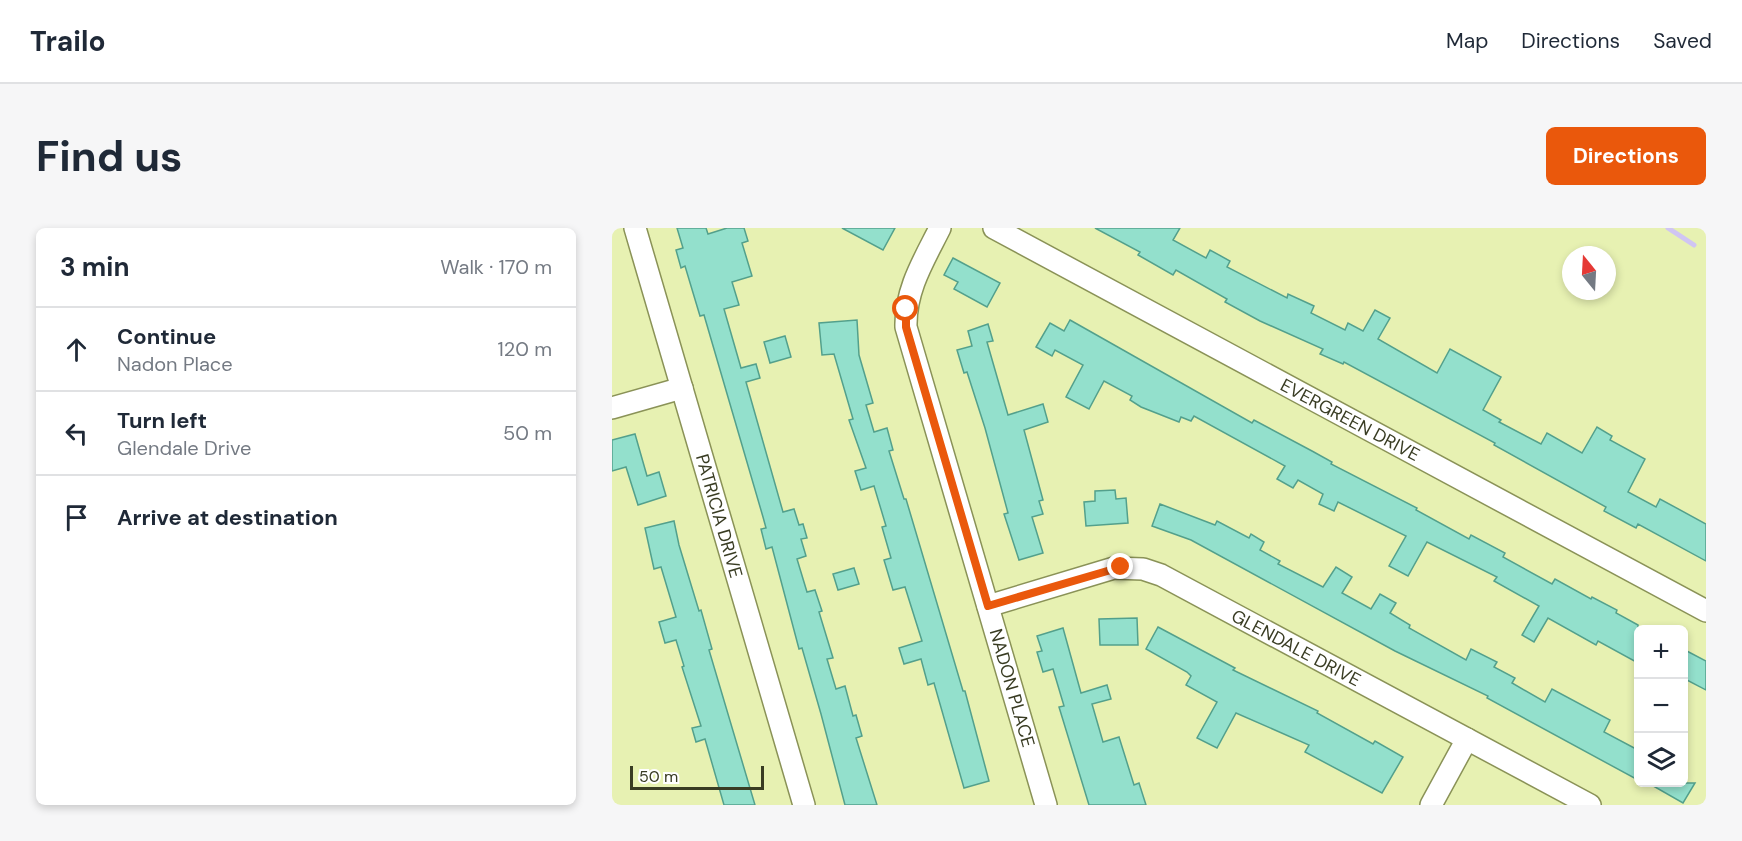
<!DOCTYPE html>
<meta charset="utf-8">
<style>
body{margin:0;font-family:"DM Sans",sans-serif;background:#f6f6f7;color:#1f2937}
.controls{position:absolute;right:18px;bottom:18px;display:grid;overflow:hidden;border-radius:9px;box-shadow:0 3px 9px #0003}
.controls button{width:54px;height:54px;display:grid;place-items:center;padding:0;border:0;border-bottom:2px solid #e0e1e3;background:#fff;color:#1f2937;font:30px sans-serif}
.compass{position:absolute;left:950px;top:18px;width:54px;height:54px;border-radius:50%;background:#fff;box-shadow:0 3px 9px #0003;rotate:342deg}
.scale{position:absolute;left:18px;bottom:15px;width:134px;box-sizing:border-box;padding-left:6px;border:3px solid #393c23;border-top:0;font-size:16px;line-height:21px;white-space:nowrap;color:#393c23;-webkit-text-stroke:4px #fff;paint-order:stroke}
.stop{position:absolute;width:18px;height:18px;margin:-14px;border:4px solid #ea580c;border-radius:50%;background:#fff}
.stop.end{background:#ea580c;border-color:#fff;box-shadow:0 2px 6px #0008}
.list{margin:0;padding:0;list-style:none}
h2{display:flex;justify-content:space-between;align-items:center;height:78px;margin:0;padding:0 24px;font-size:26px}
h2 small{font-size:20px;font-weight:400;color:#747a83}
.list li{display:grid;grid-template-columns:39px 1fr auto;gap:18px;align-items:center;box-sizing:border-box;height:84px;padding:0 24px;border-top:2px solid #e0e1e3}
.list b{display:block;font-size:22px;white-space:nowrap}
.list p{margin:0;font-size:20px;white-space:nowrap;color:#747a83}
.list em{font-size:20px;font-style:normal;color:#747a83}
.icon{flex:none;width:33px;height:33px;fill:none;stroke:currentColor;stroke-width:2;stroke-linecap:round;stroke-linejoin:round}
.map{position:relative;flex:none;width:1094px;height:577px;overflow:hidden;border-radius:9px}
header{display:flex;align-items:center;gap:36px;box-sizing:border-box;height:84px;padding:0 30px;background:#fff;border-bottom:2px solid #e0e1e3}
header strong{font-size:28px}
nav{display:flex;gap:33px;margin-inline-start:auto;font-size:21px}
.intro{display:flex;align-items:center;justify-content:space-between;box-sizing:border-box;height:144px;padding:0 36px}
h1{margin:0;font-size:42px}
.button{padding:15px 27px;border-radius:9px;background:#ea580c;color:#fff;font-size:21px;font-weight:700}
main{display:flex;gap:36px;padding:0 36px}
aside{flex:1;background:#fff;border-radius:9px;box-shadow:0 3px 9px #0003}
.map>svg:first-child{display:block}
.lines{fill:none;stroke-linecap:round;stroke-linejoin:round}
.stream{stroke:#d0c5f3;stroke-width:5}
.building{fill:#93e0cc;stroke:#53a08c;stroke-width:1.5}
.street-casing{stroke:#8a9257;stroke-width:24}
.street{stroke:#fff;stroke-width:21}
.route{stroke:#ea580c;stroke-width:8}
.labels{text-anchor:middle;stroke-width:6;stroke-linejoin:round;paint-order:stroke}
.street-label{font-size:18px;fill:#393c23;stroke:#fff}
</style>
<header>
<strong>Trailo</strong>
<nav><a>Map</a><a>Directions</a><a>Saved</a></nav>
</header>
<div class="intro"><h1>Find us</h1><a class="button">Directions</a></div>
<main>
<aside>
<h2>3 min<small>Walk · 170 m</small></h2>
<ul class="list">
<li><svg class="icon" aria-label="ahead" viewBox="0 0 24 24"><path d="M12 20V5M6 11l6-6 6 6"/></svg><div><b>Continue</b><p>Nadon Place</p></div><em>120 m</em></li>
<li><svg class="icon" aria-label="left" viewBox="0 0 24 24"><path d="M17 20v-9H6M10 6l-5 5 5 5"/></svg><div><b>Turn left</b><p>Glendale Drive</p></div><em>50 m</em></li>
<li><svg class="icon" aria-label="arrive" viewBox="0 0 24 24"><path d="M6 21V4h12l-3 4 3 4H6"/></svg><div><b>Arrive at destination</b></div></li>
</ul>
</aside>
<div class="map">
<svg width="1094" height="577" viewBox="0 0 1094 577">
<rect width="100%" height="100%" fill="#e7f1b2"/>
<g class="lines">
<path class="stream" d="M1056,0l26,17"/>
</g>
<g class="building">
<path d="M65,0h29l2,6 19,-6h17l4,13 -6,2 10,33 -20,6 7,23 -15,4 17,59 15,-4 4,14 -14,4 37,130 11,-3 5,16 4,-1 4,14 -6,1 5,17 -9,3 10,33 8,-2 7,21 -3,1 14,46 -6,1 9,30 9,-3 8,30 3,-1 6,21 -6,2 21,67h-32l-24,-91 -19,-66 -3,1 -27,-102 -6,2 -5,-20 5,-1 -3,-11 -59,-202 -4,1 -15,-50 -4,2 -5,-18 7,-2z"/>
<path d="M230,0h53l-12,22z"/>
<path d="M483,0h85l-7,12 33,18 4,-8 20,11 -3,6 60,31 1,-4 26,12 -3,7 34,17 3,-7 15,8 12,-21 15,8 -12,21 59,34 13,-24 51,28 -18,33 18,10 -2,2 42,22 6,-11 35,20 15,-26 15,9 -2,4 35,19 -17,33 28,15 4,-8 46,25v37l-68,-37 -2,4 -32,-17 2,-4 -112,-62 1,-2 -151,-81 -1,2 -23,-10 3,-5 -63,-28 -35,-19 2,-3 -51,-29 -3,5 -35,-20 2,-3z"/>
<path d="M341,30l47,25 -13,24 -33,-18 4,-7 -14,-7z"/>
<path d="M245,92l2,35 14,48 -7,2 8,27 13,-4 6,22 -4,1 15,48h2l57,192h2l24,90 -25,7 -30,-105 -6,2 -7,-26 -17,5 -5,-16 23,-7 -17,-54 -12,3 -9,-30 7,-2 -9,-31 4,-1 -12,-40 -13,4 -6,-19 11,-3 -17,-48 4,-1 -19,-65 -12,1 -3,-32z"/>
<path d="M458,92l182,103 2,-3 58,31 20,11 -1,2 86,44 -1,2 53,29 2,-4 34,18 -2,4 49,27 3,-5 36,20 1,-2 25,13 -1,3 22,12v38l-40,-22 -2,4 -48,-27 -14,24 -12,-7 17,-29 -45,-25 3,-4 -70,-35 -19,34 -19,-10 17,-30 -68,-34 -4,9 -15,-7 4,-10 -25,-14 -5,8 -16,-9 8,-13 -91,-50 -3,5 -10,-4 -2,5 -38,-15 -11,-7 2,-4 -28,-15 -15,28 -23,-12 17,-32 -28,-15 -3,6 -16,-9 14,-24 14,8z"/>
<path d="M376,96l5,17 -6,1 21,73 35,-11 5,18 -24,8 19,70 -4,1 4,13 -11,3 11,36 -24,7 -15,-46 4,-1 -23,-85 -18,-56 -3,1 -7,-23 15,-4 -4,-15z"/>
<path d="M173,108l6,21 -21,6 -6,-21z"/>
<path d="M23,206l12,42 12,-4 7,24 -28,9 -12,-38 -14,4v-31z"/>
<path d="M503,262l1,9 10,-1 2,25 -42,3 -2,-24 11,-1v-10z"/>
<path d="M548,276l55,21 2,-4 32,17 2,-4 13,8 -4,8 20,11 -2,3 45,23 13,-20 16,10 -10,16 29,16 9,-15 16,9 -6,10 20,12 -1,3 57,32 5,-11 26,13 -3,5 21,11 -3,5 33,19 7,-13 58,31 -6,12 34,18v30l-151,-82 1,-2 -93,-45 -204,-111 -39,-14z"/>
<path d="M62,293l5,24 20,66 2,-1 11,39 -3,1 46,155h-31l-19,-66 -9,3 -4,-14 9,-2 -19,-59 2,-1 -8,-26 -11,3 -6,-21 17,-5 -15,-50 -7,2 -9,-41z"/>
<path d="M242,340l5,16 -21,6 -5,-16z"/>
<path d="M525,390l1,27h-38l-1,-26z"/>
<path d="M546,399l77,41 -2,2 85,41 -1,2 56,31 2,-3 28,16 -21,36 -77,-41 4,-7 -73,-32 -19,35 -20,-10 20,-36 -31,-17 5,-9 -4,-4 -41,-23z"/>
<path d="M451,400l18,65 26,-8 4,14 -19,5 11,38 16,-5 15,48 5,-2 7,22h-57l-30,-98 5,-1 -11,-37 -10,3 -6,-20 5,-1 -5,-15z"/>
<path d="M1071,421l23,12v29l-23,-12z"/>
<path d="M1036,555h47l-12,20z"/>
</g>
<g class="lines">
<defs>
<g id="street">
<path d="M23,0l169,577"/>
<path d="M328,0c-16,32 -35,62 -34,99l140,478"/>
<path d="M382,0l712,383"/>
<path d="M0,180l70,-20"/>
<path d="M376,378l126,-38 29,1 18,6 429,230"/>
<path d="M819,577l36,-66"/>
</g>
</defs>
<use href="#street" class="street-casing"/>
<use href="#street" class="street"/>
</g>
<g class="lines">
<path class="route" d="M294,81v18l82,279 133,-39"/>
</g>
<g class="labels">
<g class="street-label">
<text transform="translate(738 192) rotate(28)" y="6">EVERGREEN DRIVE</text>
<text transform="translate(107 288) rotate(74)" y="6">PATRICIA DRIVE</text>
<text transform="translate(684 420) rotate(28)" y="6">GLENDALE DRIVE</text>
<text transform="translate(400 460) rotate(74)" y="6">NADON PLACE</text>
</g>
</g>
</svg>
<div class="controls">
<button>+</button>
<button>−</button>
<button><svg class="icon" aria-label="layers" viewBox="0 0 24 24"><path d="M12 4l9 5-9 5-9-5zM3 14l9 5 9-5"/></svg></button>
</div>
<svg class="compass" viewBox="-18 -18 36 36"><path d="M0-13l5 13h-10z" fill="#e53935"/><path d="M0 13l5-13h-10z" fill="#747a83"/></svg>
<div class="scale">50 m</div>
<div class="stop" style="left:294px;top:81px"></div>
<div class="stop end" style="left:509px;top:339px"></div>
</div>
</main>
